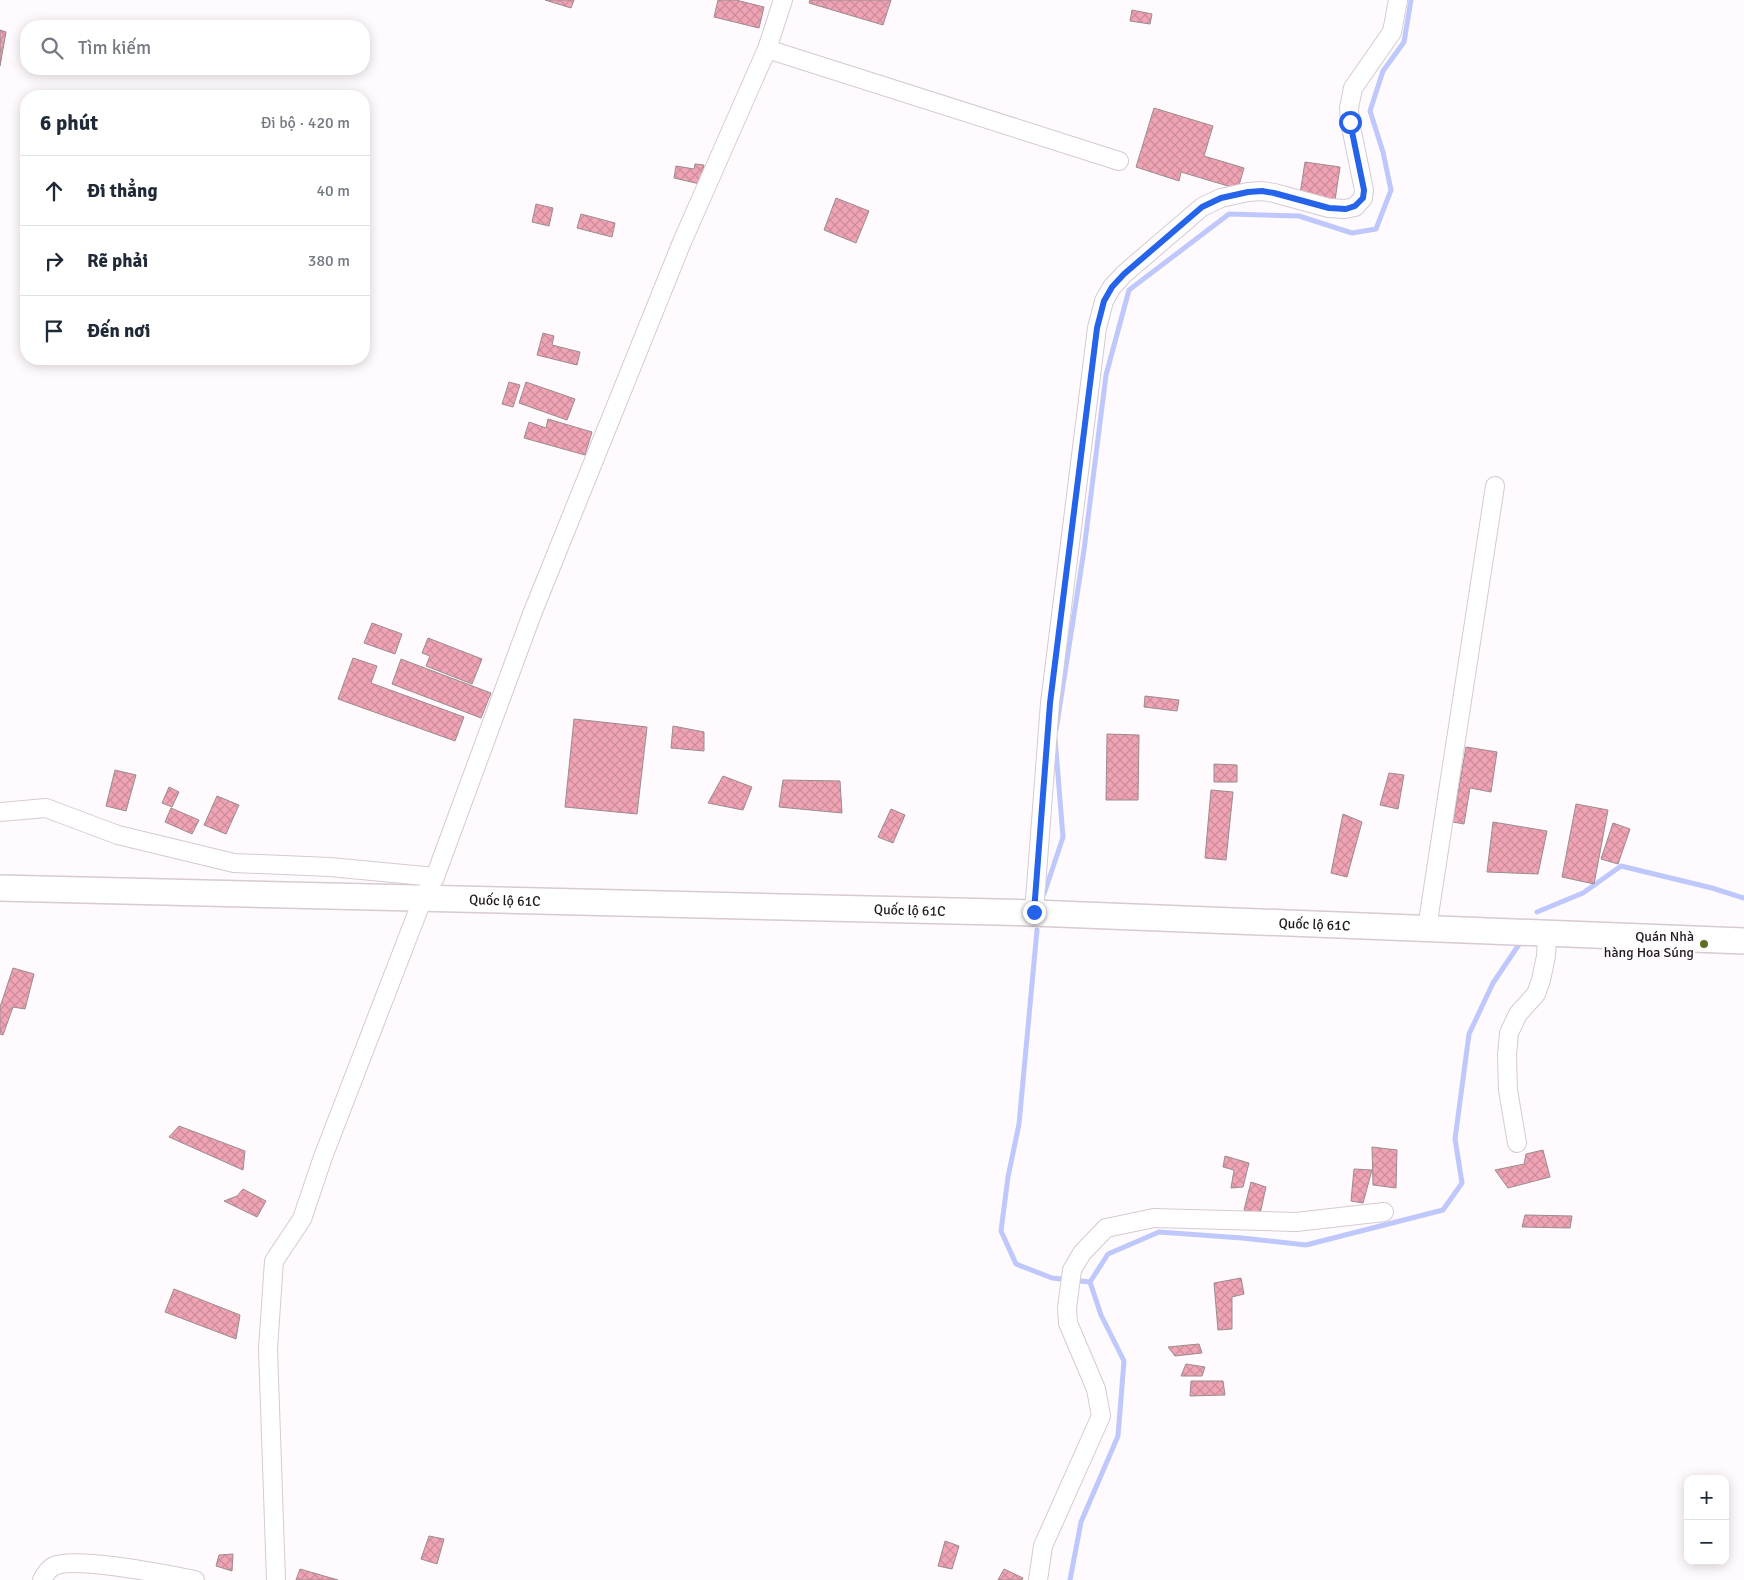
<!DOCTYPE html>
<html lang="vi">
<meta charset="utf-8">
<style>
body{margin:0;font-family:Signika,sans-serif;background:#f6f6f7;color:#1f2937}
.controls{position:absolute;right:15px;bottom:15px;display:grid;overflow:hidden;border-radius:10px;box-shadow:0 2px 12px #0003}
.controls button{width:45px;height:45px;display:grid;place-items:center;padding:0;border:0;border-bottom:1px solid #e0e1e3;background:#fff;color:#1f2937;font:25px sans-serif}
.stop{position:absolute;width:15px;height:15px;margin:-11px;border:4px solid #2563eb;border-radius:50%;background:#fff}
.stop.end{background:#2563eb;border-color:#fff;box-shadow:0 1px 5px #0008}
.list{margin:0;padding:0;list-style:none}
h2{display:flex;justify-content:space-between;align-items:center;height:65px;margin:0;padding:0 20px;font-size:21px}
h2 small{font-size:16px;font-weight:400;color:#747a83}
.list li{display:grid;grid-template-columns:32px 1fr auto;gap:15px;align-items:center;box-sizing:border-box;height:70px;padding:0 20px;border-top:1px solid #e0e1e3}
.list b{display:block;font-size:19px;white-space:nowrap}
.list em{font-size:16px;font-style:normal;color:#747a83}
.icon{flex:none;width:28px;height:28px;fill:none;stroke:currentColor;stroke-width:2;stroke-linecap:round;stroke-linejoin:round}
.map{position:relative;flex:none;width:1744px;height:1580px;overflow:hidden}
.search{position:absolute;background:#fff;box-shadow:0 2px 12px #0003;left:20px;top:20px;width:350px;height:55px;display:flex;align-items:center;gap:12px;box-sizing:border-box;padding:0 18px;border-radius:20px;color:#747a83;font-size:19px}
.panel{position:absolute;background:#fff;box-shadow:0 2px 12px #0003;left:20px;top:90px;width:350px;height:275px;border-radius:20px}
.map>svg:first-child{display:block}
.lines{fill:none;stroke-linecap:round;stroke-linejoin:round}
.stream{stroke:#bec8fc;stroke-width:5}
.building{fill:url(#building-cross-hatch);stroke:#9b8c8f}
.minor-casing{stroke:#d6cad3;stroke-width:20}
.highway-casing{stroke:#d6cad3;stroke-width:28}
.minor{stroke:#fff;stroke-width:18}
.highway{stroke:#fff;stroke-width:25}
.route{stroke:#2563eb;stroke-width:6}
.poi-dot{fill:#5c7121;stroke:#fffafd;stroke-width:2}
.labels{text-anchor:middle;stroke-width:4.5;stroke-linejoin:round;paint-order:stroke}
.street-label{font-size:14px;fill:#1f1a1e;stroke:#fffafd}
.poi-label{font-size:14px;fill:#1f1a1e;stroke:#fffafd;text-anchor:end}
</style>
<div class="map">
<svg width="1744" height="1580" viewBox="0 0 1744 1580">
<defs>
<pattern id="building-cross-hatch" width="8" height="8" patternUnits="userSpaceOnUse" patternTransform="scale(1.25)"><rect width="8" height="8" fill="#efa3b4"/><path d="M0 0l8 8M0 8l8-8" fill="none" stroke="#cc8c9a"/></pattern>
</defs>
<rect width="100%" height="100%" fill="#fffafd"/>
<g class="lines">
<g class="stream">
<path d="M1056,730l28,-180 22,-175 23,-85 100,-76 70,2 53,17 24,-4 15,-39 -8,-38 -13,-41 13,-40 21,-29 7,-42"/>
<path d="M1044,894l19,-57 -8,-99"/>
<path d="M1537,912l46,-19 38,-27 91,22 32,10"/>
<path d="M1037,930l-18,194 -11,53 -7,54 15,33 36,14 38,4"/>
<path d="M1070,1580l11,-58 37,-86 6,-75 -23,-46 -11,-33 18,-28 51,-22 83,6 64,7 137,-35 19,-27 -7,-44 14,-105 24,-51 27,-40"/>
</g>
</g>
<g class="building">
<path d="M545,0h29l-3,8z"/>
<path d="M718,0h18l28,7 -5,21 -45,-11z"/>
<path d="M810,0h81l-8,25 -74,-22z"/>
<path d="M1132,10l20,4 -2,10 -20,-3z"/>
<path d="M0,30l6,2 -6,34z"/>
<path d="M1154,108l59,18 -9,30 40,12 -6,21 -57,-17 -2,9 -43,-14z"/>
<path d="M1305,162l35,5 -5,33 -35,-6z"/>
<path d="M695,164l9,1 -4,19 -26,-6 2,-12 18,3z"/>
<path d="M836,198l33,13 -13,32 -32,-13z"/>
<path d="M536,204l17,4 -4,18 -17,-4z"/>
<path d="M581,214l34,9 -3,14 -35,-9z"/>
<path d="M543,333l11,3 -2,9 28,7 -3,13 -40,-10z"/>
<path d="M509,382l11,3 -7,22 -11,-3z"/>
<path d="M526,382l49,17 -8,21 -48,-17z"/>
<path d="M548,419l44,13 -7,23 -61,-17 5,-16 17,6z"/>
<path d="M372,623l30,11 -7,20 -31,-11z"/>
<path d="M428,638l54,21 -10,25 -46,-18 4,-10 -8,-3z"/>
<path d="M353,658l24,8 -6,17 93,34 -9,24 -117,-42z"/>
<path d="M401,659l90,34 -10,25 -89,-34z"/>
<path d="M1145,696l34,4 -2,11 -33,-4z"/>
<path d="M574,719l73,8 -10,87 -72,-7z"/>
<path d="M673,726l31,6v19l-33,-3z"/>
<path d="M1107,734l32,1 -1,65h-32z"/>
<path d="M1466,747l31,5 -6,40 -21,-4 -6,36 -11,-2z"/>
<path d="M1214,764l23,1v17h-23z"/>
<path d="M115,770l21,5 -10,36 -20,-5z"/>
<path d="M1389,773l15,2 -6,34 -18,-4z"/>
<path d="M723,776l29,11 -9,23 -35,-7z"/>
<path d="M783,780l57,1 2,32 -63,-6z"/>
<path d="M169,787l10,5 -7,15 -10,-4z"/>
<path d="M1211,790l22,2 -7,68 -21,-2z"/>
<path d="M217,796l22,9 -13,29 -22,-9z"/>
<path d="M1576,804l32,6 -14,74 -32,-7z"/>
<path d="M171,808l28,12 -7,14 -27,-12z"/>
<path d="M891,809l14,6 -12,28 -15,-6z"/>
<path d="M1343,814l19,8 -15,55 -16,-4z"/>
<path d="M1493,822l54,9 -9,43 -51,-2z"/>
<path d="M1613,823l17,6 -12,35 -17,-5z"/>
<path d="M13,968l21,6 -9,35 -12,-2 -10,28 -3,-1v-27z"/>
<path d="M179,1126l66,25 -2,19 -74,-33z"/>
<path d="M1372,1147l25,3 -1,38 -23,-3z"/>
<path d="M1543,1150l7,27 -42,11 -13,-18 29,-6 2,-10z"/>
<path d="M1225,1156l24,7 -6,24 -12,1 3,-18 -11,-3z"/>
<path d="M1354,1169l18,1 -9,33 -12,-2z"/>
<path d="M1251,1182l15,5 -6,27 -16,-4z"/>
<path d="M243,1189l23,12 -9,16 -33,-16 13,-5z"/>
<path d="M1525,1215l47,1 -2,12 -48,-1z"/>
<path d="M1241,1278l3,16 -12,3v32l-14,1 -4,-47z"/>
<path d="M174,1289l66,26 -4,24 -71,-27z"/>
<path d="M1199,1344l3,9 -27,3 -7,-9z"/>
<path d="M1186,1364l19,3 -3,9h-21z"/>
<path d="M1191,1381h32l2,14 -35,1z"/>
<path d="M429,1536l15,3 -7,25 -16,-5z"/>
<path d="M945,1541l14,5 -7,23 -14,-3z"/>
<path d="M233,1554l-1,17 -16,-5 3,-11z"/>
<path d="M300,1569l38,11h-42z"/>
<path d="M1004,1569l19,9 -1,2h-24z"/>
</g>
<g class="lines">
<defs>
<g id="minor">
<path d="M767,49l352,112"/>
<path d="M0,812l46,-4 72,27 116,28 96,4 105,10"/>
<path d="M1034,913l16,-210 47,-375 7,-27 8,-14 12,-13 78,-67 19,-9 27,-6 14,-1 12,2 55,15 16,1 10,-2 8,-9 1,-8 -14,-68 -1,-14 4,-20 39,-56 6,-32"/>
<path d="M1427,928l68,-442"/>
<path d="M1517,1143l-9,-53 -1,-35 2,-22 9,-19 18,-20 5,-14 5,-24 1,-22"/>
<path d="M42,1580c3,-6 6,-11 12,-14 22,-10 114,9 141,14"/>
<path d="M276,1580l-8,-231 6,-88 28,-42 21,-62 100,-259 12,-21 97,-263 150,-372 85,-193 16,-49"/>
<path d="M1038,1580l5,-34 58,-130 -5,-27 -28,-66 -1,-15 5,-38 10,-17 24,-25 48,-10 142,4 88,-10"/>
</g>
<g id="highway">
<path id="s1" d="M0,888l1034,25 710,28"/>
</g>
</defs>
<use href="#minor" class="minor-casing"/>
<use href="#highway" class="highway-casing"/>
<use href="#minor" class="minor"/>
<use href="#highway" class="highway"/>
</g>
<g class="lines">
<path class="route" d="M1034,912l16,-209 47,-375 7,-27 8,-14 12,-13 78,-67 19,-9 27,-6 14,-1 12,2 55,15 17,1 9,-3 8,-8 1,-8 -14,-68"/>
</g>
<circle class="poi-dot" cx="1704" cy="944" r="5"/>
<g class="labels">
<g class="street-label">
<text dy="5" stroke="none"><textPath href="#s1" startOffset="505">Quốc lộ 61C</textPath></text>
<text dy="5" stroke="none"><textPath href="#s1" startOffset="910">Quốc lộ 61C</textPath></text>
<text dy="5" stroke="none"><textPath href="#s1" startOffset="1315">Quốc lộ 61C</textPath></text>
</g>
<g class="poi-label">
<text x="1694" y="941">Quán Nhà<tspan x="1694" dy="16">hàng Hoa Súng</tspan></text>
</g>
</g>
</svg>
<div class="controls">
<button>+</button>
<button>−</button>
</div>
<div class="stop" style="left:1350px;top:122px"></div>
<div class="stop end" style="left:1034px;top:912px"></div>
<div class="search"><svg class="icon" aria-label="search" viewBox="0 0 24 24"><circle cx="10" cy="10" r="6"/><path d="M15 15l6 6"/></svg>Tìm kiếm</div>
<section class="panel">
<h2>6 phút<small>Đi bộ · 420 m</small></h2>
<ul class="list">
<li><svg class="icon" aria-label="ahead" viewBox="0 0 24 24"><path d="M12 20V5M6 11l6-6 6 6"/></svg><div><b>Đi thẳng</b></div><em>40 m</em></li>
<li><svg class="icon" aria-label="right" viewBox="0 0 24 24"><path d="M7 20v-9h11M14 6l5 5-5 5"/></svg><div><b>Rẽ phải</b></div><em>380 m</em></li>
<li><svg class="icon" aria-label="arrive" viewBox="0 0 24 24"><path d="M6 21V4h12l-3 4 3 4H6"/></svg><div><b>Đến nơi</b></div></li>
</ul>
</section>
</div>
